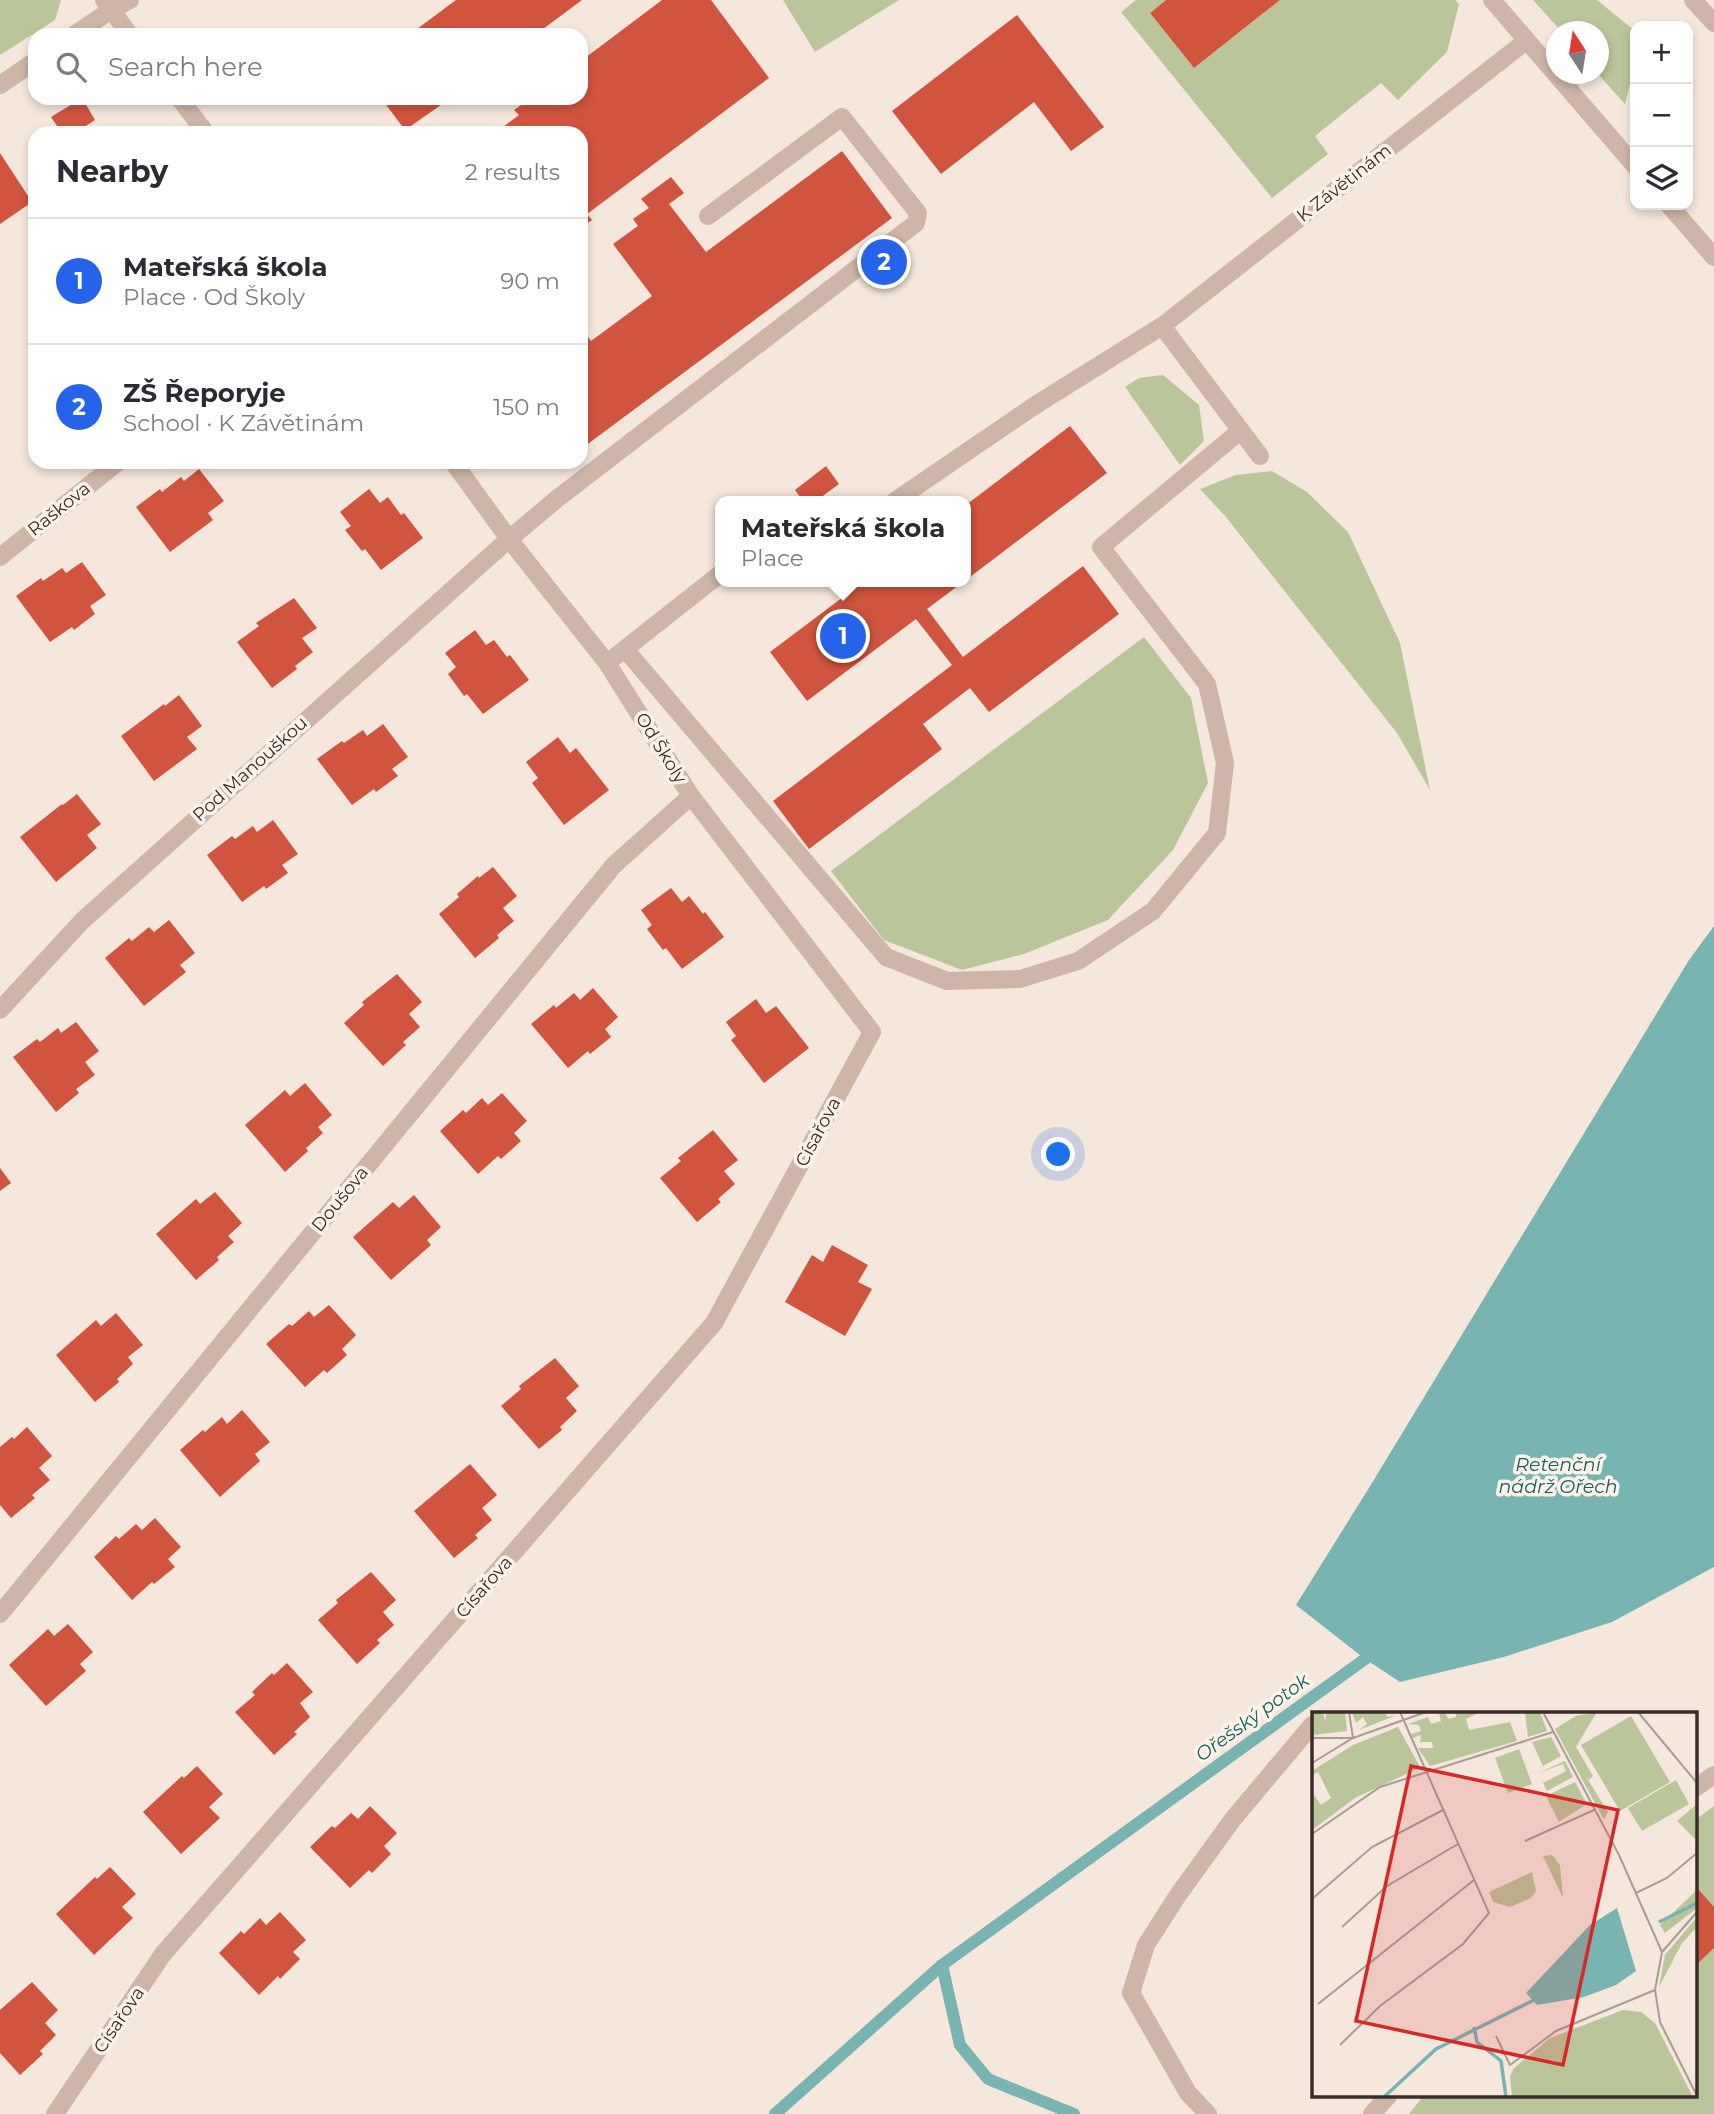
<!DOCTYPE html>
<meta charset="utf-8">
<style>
body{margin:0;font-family:Montserrat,sans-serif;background:#f7f7f7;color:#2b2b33}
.controls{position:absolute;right:21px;top:21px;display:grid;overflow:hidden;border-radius:14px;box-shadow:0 4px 10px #0003}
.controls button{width:63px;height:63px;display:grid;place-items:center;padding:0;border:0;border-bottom:2px solid #e1e1e2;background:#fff;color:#2b2b33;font:35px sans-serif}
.compass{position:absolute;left:1546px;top:21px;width:63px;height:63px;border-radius:50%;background:#fff;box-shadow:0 4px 10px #0003;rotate:348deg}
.you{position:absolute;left:1059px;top:1155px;width:24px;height:24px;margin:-18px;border:5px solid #fff;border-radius:50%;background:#1a73e8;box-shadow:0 0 0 10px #1a73e833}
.badge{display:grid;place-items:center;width:46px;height:46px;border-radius:50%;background:#2563eb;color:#fff;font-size:23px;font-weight:700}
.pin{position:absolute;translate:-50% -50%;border:4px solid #fff;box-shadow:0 2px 7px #0006}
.popup{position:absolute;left:715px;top:496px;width:256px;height:91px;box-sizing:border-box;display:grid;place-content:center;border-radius:14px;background:#fff;filter:drop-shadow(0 2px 5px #0005);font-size:23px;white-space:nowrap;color:#7c7c81}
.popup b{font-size:26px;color:#2b2b33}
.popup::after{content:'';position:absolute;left:50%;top:100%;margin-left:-14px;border:14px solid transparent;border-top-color:#fff}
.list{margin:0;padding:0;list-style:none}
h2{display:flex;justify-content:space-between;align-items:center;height:91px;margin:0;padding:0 28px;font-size:30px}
h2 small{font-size:23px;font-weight:400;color:#7c7c81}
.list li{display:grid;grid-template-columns:46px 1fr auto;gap:21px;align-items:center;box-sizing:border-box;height:126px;padding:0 28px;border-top:2px solid #e1e1e2}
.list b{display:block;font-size:26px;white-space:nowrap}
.list p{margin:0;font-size:23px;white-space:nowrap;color:#7c7c81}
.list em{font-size:23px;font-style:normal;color:#7c7c81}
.icon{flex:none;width:38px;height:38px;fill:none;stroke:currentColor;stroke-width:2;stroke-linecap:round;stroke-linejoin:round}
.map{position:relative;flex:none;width:1714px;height:2114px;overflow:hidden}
.search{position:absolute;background:#fff;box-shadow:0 4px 10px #0003;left:28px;top:28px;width:560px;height:77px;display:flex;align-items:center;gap:18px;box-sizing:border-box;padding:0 24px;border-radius:21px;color:#7c7c81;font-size:26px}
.panel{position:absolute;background:#fff;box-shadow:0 4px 10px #0003;left:28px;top:126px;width:560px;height:343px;border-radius:21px}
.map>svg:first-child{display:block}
.green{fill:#bbc59a}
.water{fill:#78b5b2}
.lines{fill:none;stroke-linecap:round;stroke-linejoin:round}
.stream{stroke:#78b5b2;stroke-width:12}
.building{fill:#d1543e}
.service{stroke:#ceb5a7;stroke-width:18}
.minor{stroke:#ceb5a7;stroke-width:18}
.labels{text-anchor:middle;stroke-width:7;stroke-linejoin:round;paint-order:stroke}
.street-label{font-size:18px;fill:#3a2c28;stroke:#fbf2e9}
.water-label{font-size:19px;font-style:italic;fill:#19605e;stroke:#fbf2e9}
.inset-river{fill:none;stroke:#78b5b2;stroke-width:3.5}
.inset-road{fill:none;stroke:#aa9c94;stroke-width:2}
.view{fill:#d62828;fill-opacity:0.15;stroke:#d62828;stroke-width:3.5}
.inset-edge{fill:none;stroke:#3a2c28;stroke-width:3.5}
</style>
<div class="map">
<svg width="1714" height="2114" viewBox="0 0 1714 2114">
<rect width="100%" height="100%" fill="#f5e7dc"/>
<g class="green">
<path d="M0,0h61l-6,20 -55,35z"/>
<path d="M783,0h116l-84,52z"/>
<path d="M1136,0h30l-16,13 44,55 86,-68h175l4,4 -12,48 -49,48 -17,-17 -66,53 13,18 -56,44 -151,-186z"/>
<path d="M1533,0h64l38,31v32l-10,41 -27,-30v-42l-37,-1z"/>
<path d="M1163,375l36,30 5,36 -24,24 -55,-78 14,-9z"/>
<path d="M1272,471l35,21 41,40 52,111 30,147 -33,-57 -172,-217 -25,-27 36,-14z"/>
<path d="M1144,637l47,61 17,85 -35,67 -65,70 -84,34 -62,16 -78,-30 -53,-69z"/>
<path d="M1714,1806v308h-305l15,-19h271v-275z"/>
</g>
<path class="water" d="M1714,926v641l-102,55 -108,35 -104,25 -35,-23 -69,-54 76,-122 317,-523z"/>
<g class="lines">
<g class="stream">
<path d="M942,1965l18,80 28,34 86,35"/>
<path d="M775,2114l167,-149 423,-306 12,-12"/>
</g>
</g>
<g class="building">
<path d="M456,0h126l-47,35h-126z"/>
<path d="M662,0h49l58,78 -182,136 5,6 -11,8v-95h-86l24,-18 -5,-5 17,-12h50v-37z"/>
<path d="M1166,0h114l-86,68 -44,-55z"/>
<path d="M1017,15l87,112 -33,24 -37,-49 -93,72 -49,-63z"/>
<path d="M82,98l13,22 -20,13h-13l-11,-16z"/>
<path d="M381,98h70l-46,32z"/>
<path d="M842,151l50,67 -311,231v-122l10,14 61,-45 -39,-52 25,-18 -5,-7 16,-11 -8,-9 30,-22 13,16 -15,11 37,48z"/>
<path d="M0,153l32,49 -32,22z"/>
<path d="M1070,426l37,47 -141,107v-75z"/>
<path d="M826,466l13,18 -23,17h-13l-8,-11z"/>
<path d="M199,469l25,32 -16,12 5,7 -43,32 -34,-45 24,-18 2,3 19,-15 3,4z"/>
<path d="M369,489l11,14 8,-6 13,18 3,-2 19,25 -42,32 -16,-21 -3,2 -17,-21 6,-4 -11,-14z"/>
<path d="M82,562l24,33 -16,11 5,8 -21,16 -2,-3 -22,15 -34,-46 25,-18 2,3 19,-13 4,5z"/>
<path d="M1083,566l36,48 -130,98 -19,-24 -47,36 19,25 -133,100 -36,-48 179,-136 -36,-46 -109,82 -37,-49 93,-70h100l-36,27 36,48z"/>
<path d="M294,598l23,30 -15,10 11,14 -18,14 2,3 -25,19 -35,-46 22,-16 -3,-3z"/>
<path d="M475,630l11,15 8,-5 13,17 3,-2 19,25 -46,34 -16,-20 -3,2 -16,-22 8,-7 -11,-14z"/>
<path d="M179,695l23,31 -15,11 10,12 -43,32 -33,-45 43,-32 1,2z"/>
<path d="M383,724l25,33 -16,12 6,7 -22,16 -2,-3 -22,16 -35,-46 25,-18 2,2 19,-13 4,6z"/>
<path d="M558,737l12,16 6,-5 33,42 -45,35 -32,-42 6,-5 -12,-16z"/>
<path d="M77,794l24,30 -14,11 10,13 -41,34 -36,-45 42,-33 1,1z"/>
<path d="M273,820l25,34 -16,11 6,8 -22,16 -2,-3 -22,16 -35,-47 25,-19 3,3 18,-13 4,6z"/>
<path d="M493,867l24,29 -14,12 11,13 -17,14 2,3 -24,20 -36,-44 20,-17 -2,-3 21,-18 1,2z"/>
<path d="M671,888l11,14 7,-6 14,18 2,-2 19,25 -42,32 -16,-21 -3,2 -16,-21 5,-4 -11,-15z"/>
<path d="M169,920l26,33 -15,12 6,7 -42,34 -39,-48 24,-20 3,3 17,-14 5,5z"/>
<path d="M397,974l25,28 -13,12 11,13 -17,15 3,3 -23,21 -39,-43 20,-18 -2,-3z"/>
<path d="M593,988l25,29 -13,12 6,8 -21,17 -2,-3 -20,17 -37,-44 23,-19 2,3 18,-15 6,7z"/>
<path d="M756,999l10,14 10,-7 33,42 -45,35 -33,-43 5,-4 -10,-14z"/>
<path d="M76,1022l23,29 -14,11 10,13 -19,14 3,4 -23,19 -43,-55 24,-18 3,3 18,-14 3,5z"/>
<path d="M305,1083l27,32 -14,12 5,6 -17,15 2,3 -23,21 -40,-47 40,-35 5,6z"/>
<path d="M502,1093l25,28 -13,12 7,8 -20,18 -3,-3 -20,18 -38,-43 23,-21 3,3 16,-15 6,7z"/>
<path d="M713,1130l25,30 -14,11 11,13 -17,15 3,3 -24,20 -37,-44 21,-17 -3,-3z"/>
<path d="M0,1168l11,15 -11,8z"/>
<path d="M215,1192l27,31 -14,13 6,6 -17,15 2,3 -23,20 -40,-46 40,-35 4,5z"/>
<path d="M414,1195l27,32 -14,13 4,5 -40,35 -38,-43 40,-35 6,6z"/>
<path d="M832,1245l36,20 -10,17 14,7 -27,47 -60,-34 27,-47 11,7z"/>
<path d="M329,1305l27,30 -14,14 5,6 -20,18 -3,-3 -19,17 -39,-43 23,-20 3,2 17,-15 5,6z"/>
<path d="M116,1313l27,32 -15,12 5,7 -16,15 2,3 -24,20 -39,-47 40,-35 5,6z"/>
<path d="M555,1358l24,28 -13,12 11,13 -17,16 2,3 -23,19 -38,-43 20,-17 -2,-3z"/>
<path d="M242,1410l28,32 -15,12 5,7 -40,36 -40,-47 23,-20 2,2 17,-15 5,7z"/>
<path d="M27,1427l25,29 -13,12 11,12 -18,15 3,3 -24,20 -11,-13v-58l12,-10 2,2z"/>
<path d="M470,1464l27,31 -15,13 10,12 -17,15 3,3 -24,20 -40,-47z"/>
<path d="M155,1518l26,29 -13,12 7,8 -21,17 -2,-2 -20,18 -38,-43 22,-21 3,3 17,-15 6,6z"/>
<path d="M371,1572l25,28 -13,12 11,13 -17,15 3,3 -23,21 -39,-44 20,-17 -2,-3z"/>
<path d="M68,1624l25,28 -13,12 6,7 -40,35 -37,-41 39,-36 6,7z"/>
<path d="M287,1663l26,29 -13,11 10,14 -16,15 3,2 -23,21 -39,-43 20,-17 -3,-3 20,-19 2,2z"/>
<path d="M197,1766l26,28 -14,13 11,11 -39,36 -38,-42 39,-36 2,2z"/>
<path d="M370,1806l27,27 -13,13 7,8 -19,19 -3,-3 -19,18 -40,-41 22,-21 3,2 16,-15 7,6z"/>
<path d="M110,1867l26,27 -14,13 11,11 -39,37 -38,-41 39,-37 2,2z"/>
<path d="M1698,1889l16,18v41l-19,18v-74z"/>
<path d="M280,1912l26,28 -13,12 7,7 -20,20 -2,-3 -19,19 -40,-42 22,-22 3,3 16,-16 6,7z"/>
<path d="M32,1982l26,28 -13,13 11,12 -16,16 3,3 -23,21 -20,-22v-43z"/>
</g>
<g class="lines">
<g class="service">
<path d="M1693,0l21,23"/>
<path d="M895,501l139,-95"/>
<path d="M509,539l49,-41 358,-275 2,-10 -76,-96 -134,99"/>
<path d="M625,649l261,308 61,24 73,-2 58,-18 75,-50 64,-78 8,-70 -18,-79 -106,-137 139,-116"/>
<path d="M616,656l104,-82"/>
<path d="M1131,1993l15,-48 32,-50 55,-76 79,-94"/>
</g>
<g class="minor">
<path d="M104,0l26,35"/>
<path d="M1492,0l143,166"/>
<path d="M74,35l37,-25 19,-10"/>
<path d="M0,85l35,-24"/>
<path d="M179,98l27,35"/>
<path d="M1669,205l45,52"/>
<path d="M1162,326l98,130"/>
<path d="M1034,406l128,-80 364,-285"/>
<path d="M0,557l118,-95"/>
<path d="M0,1010l82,-89 427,-382"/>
<path d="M0,1614l614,-749 77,-69"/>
<path d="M1695,1788l19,-13"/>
<path d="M1131,1993l57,100 20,21"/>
<path d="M55,2114l108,-160 551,-631 158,-291 -181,-236 -84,-133 -98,-124 -56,-77"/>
<path d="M1372,2114l17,-19"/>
</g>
</g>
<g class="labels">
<g class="street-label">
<text transform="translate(1344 183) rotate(-38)" y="6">K Závětinám</text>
<text transform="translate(59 509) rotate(-39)" y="6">Raškova</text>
<text transform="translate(661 748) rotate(58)" y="6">Od Školy</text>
<text transform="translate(250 769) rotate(-42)" y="6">Pod Manouškou</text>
<text transform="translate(818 1132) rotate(-62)" y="6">Císařova</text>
<text transform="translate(340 1199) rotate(-51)" y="6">Doušova</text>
<text transform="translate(484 1587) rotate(-49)" y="6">Císařova</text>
<text transform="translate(119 2020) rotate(-56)" y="6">Císařova</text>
</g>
<g class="water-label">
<text x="1558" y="1471">Retenční<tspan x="1558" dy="22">nádrž Ořech</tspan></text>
<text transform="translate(1252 1717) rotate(-36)" y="7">Ořešský potok</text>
</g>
</g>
<g transform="translate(1312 1712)">
<rect width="385" height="385" fill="#f5e7dc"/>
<path d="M0,0h11l2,9 2,-9h18l2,19 -35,4zM40,0h33l2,5 10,-2 -38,15 8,-6 -4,-7 -7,6zM133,0l3,7 8,-2 -1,-5h25l-14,7 3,11 41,-8 7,19 -87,25 -12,-18h15l-1,-6h-12l1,-7 -8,3 -2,-4 10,-3 -2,-6 -11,-1 20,-7 3,7 10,-3 -2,-7zM213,0h15l7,19 -19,6zM285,0l-21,35 17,29 -4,4 -4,-5 23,37 -4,8 -49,-91 21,-13zM319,4l39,66 -50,29 -39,-66zM86,15l21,38 -2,4 -62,29 -43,32v-38l9,13 10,-7 -13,-26 -6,3v-4l41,-26zM239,25l10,19 -18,10 -11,-24zM207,37l13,35 -24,9 -13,-35zM253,49l8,16 -26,14 -4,-8 23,-12 -3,-7 -25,9zM364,68l13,24 -47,27 -14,-23zM263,70l12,22 -28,18 -13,-26zM385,92v37l-20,-20zM240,143l8,10 3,33 -20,-42zM220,160l4,19 -5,7 -21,9 -17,-5 -4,-10zM385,178v18l-32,25 -5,-8zM385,205v10l-15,16 -23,44 6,-32zM311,298l18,2 14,11 38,74h-181l-2,-21 4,-8 36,-30z" fill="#bbc59a"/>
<path d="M305,196l19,63 -20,14 -32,12 -47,8 -11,-12 64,-68z" fill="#78b5b2"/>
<path class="inset-river" d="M347,210l38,-19M162,315l3,15 24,19 5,36M72,385l52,-48 98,-49"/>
<path class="inset-road" d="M231,0l76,143 43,97M326,0l59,71M0,26h41l-4,-26M0,51l41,-25 73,-26M0,122l68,-47 173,-55M213,129l69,-31M324,181l31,-15 30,-25M0,187l60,-52 71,-37M385,200l-35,40 -7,38 5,32 37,74M30,215l45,-41 71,-42M6,292l156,-124M184,324l14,29 46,-34 99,-41M28,333l40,-39 83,-62 26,-31 -89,-201"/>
<path class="view" d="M99,54l207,44 -55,255 -207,-44z"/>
<rect width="385" height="385" class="inset-edge"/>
</g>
</svg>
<div class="controls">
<button>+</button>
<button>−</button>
<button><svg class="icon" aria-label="layers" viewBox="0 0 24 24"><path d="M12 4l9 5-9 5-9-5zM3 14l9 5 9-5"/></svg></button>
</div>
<svg class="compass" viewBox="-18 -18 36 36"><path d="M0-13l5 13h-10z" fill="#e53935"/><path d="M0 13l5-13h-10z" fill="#7c7c81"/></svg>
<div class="you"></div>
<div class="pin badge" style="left:843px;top:636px">1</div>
<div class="popup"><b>Mateřská škola</b>Place</div>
<div class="pin badge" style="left:884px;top:262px">2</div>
<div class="search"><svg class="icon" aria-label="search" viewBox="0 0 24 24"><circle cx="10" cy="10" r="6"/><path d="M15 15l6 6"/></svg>Search here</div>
<section class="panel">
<h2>Nearby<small>2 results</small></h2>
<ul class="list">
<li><span class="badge">1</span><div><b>Mateřská škola</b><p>Place · Od Školy</p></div><em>90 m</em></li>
<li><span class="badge">2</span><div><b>ZŠ Řeporyje</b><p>School · K Závětinám</p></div><em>150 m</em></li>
</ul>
</section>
</div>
